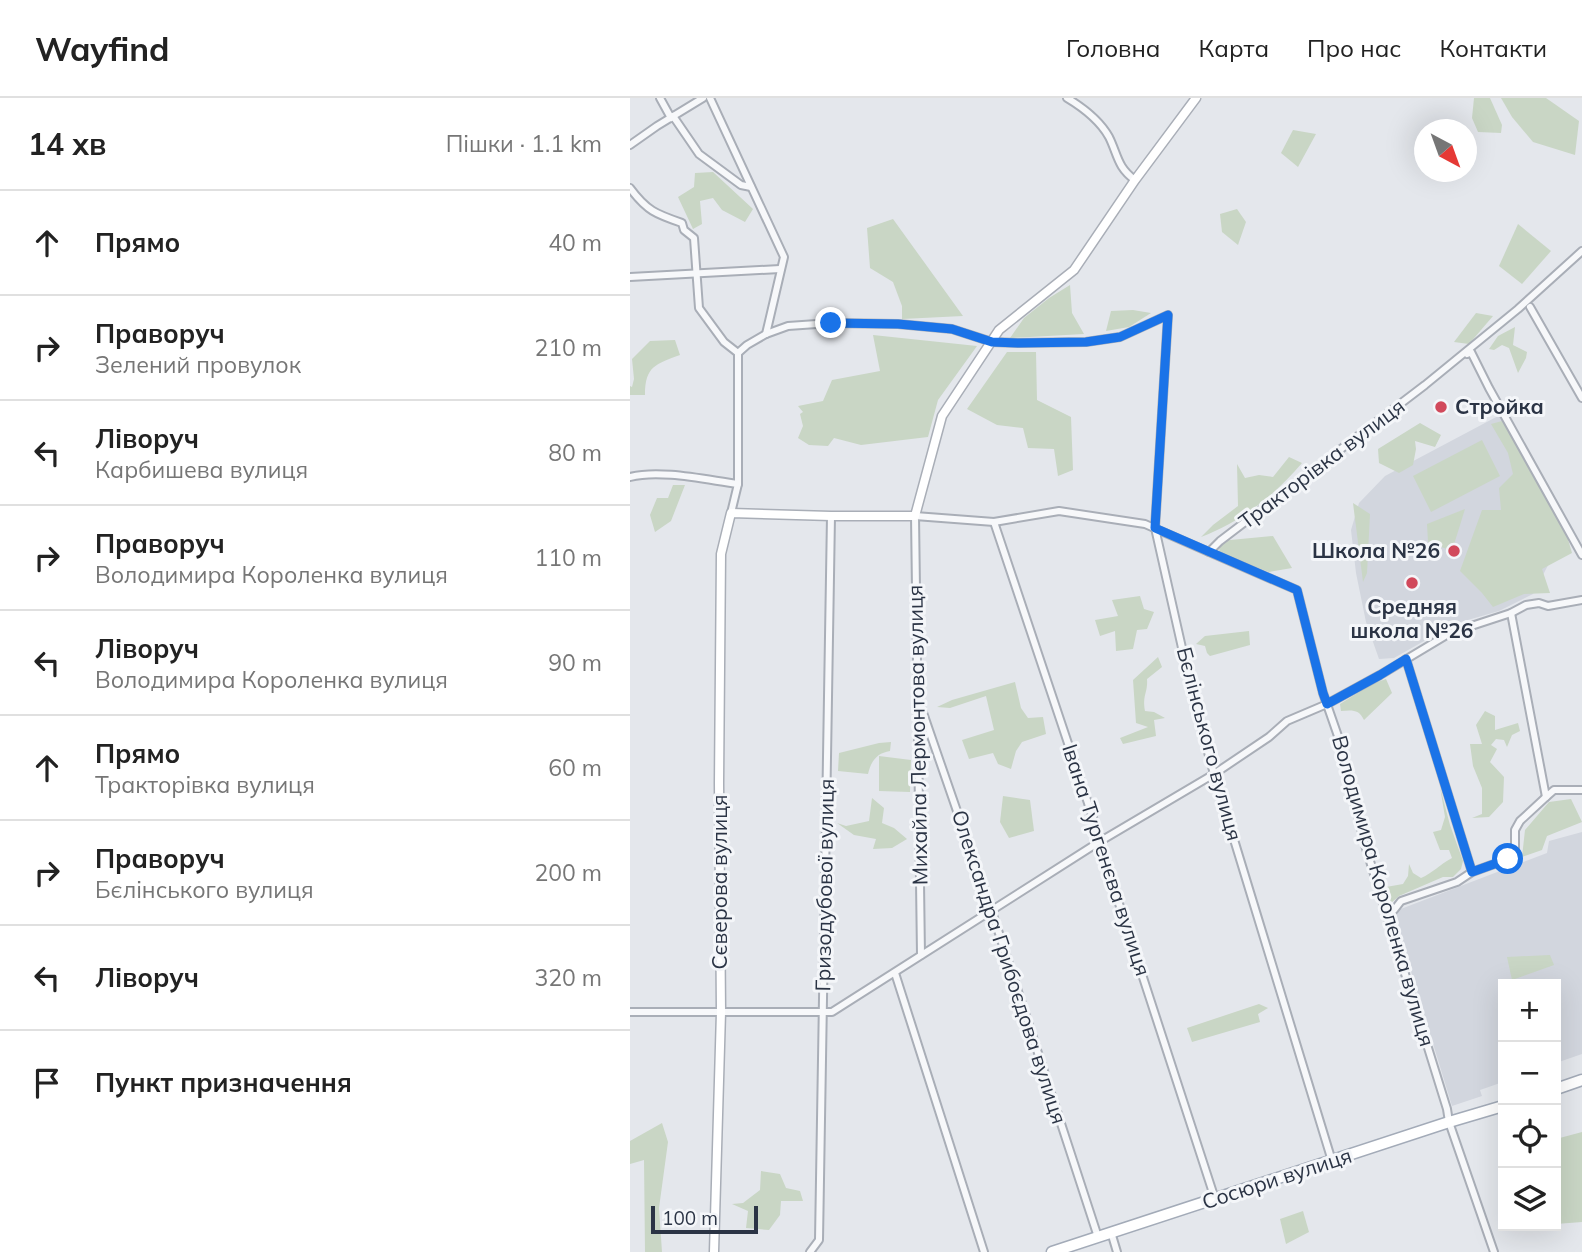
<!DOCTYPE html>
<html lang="uk">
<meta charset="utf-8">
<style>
body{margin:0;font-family:Mulish,sans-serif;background:#f6f6f6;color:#222}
.controls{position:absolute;right:21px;bottom:21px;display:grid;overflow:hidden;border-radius:0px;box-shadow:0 7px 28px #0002}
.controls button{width:63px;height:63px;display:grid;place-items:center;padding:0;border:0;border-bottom:2px solid #e0e0e0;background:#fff;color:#222;font:35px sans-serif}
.compass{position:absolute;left:784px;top:21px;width:63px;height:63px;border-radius:50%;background:#fff;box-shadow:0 7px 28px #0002;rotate:139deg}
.scale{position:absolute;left:21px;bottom:18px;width:107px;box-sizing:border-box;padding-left:7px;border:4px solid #2b3445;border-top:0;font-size:19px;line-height:24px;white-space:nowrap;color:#2b3445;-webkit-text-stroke:5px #f4f6f9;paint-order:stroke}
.stop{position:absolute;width:21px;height:21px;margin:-16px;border:5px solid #1a73e8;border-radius:50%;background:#fff}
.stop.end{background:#1a73e8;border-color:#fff;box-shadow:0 2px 7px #0008}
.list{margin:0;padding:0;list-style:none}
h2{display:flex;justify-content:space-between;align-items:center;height:91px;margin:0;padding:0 28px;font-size:30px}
h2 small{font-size:23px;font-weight:400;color:#767676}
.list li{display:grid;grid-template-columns:46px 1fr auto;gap:21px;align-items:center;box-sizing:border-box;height:105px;padding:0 28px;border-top:2px solid #e0e0e0}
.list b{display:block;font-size:26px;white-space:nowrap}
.list p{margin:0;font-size:23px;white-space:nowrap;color:#767676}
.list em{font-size:23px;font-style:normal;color:#767676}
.icon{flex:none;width:38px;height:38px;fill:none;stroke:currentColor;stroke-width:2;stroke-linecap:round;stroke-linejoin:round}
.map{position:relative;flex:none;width:952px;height:1154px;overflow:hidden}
header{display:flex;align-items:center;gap:42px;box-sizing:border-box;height:98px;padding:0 35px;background:#fff;border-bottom:2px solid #e0e0e0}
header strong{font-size:33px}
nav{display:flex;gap:38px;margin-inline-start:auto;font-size:24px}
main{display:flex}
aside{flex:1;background:#fff}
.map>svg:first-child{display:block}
.built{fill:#d2d6de}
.green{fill:#c9d6c5}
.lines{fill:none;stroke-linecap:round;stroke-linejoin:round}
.street-casing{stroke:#a9aeb7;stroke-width:10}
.secondary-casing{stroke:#a9aeb7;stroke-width:11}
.primary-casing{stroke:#a3abb8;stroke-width:13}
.street{stroke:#f7f8fa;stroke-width:6}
.secondary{stroke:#fff;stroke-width:8}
.primary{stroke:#fff;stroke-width:10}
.route{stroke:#1a73e8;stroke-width:9}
.poi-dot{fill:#d1495b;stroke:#f4f6f9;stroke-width:2.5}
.labels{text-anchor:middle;stroke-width:6;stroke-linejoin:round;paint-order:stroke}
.poi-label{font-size:21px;font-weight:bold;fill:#2b3445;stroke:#f4f6f9;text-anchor:start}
.street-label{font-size:21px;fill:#2b3445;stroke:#f4f6f9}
</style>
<header>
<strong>Wayfind</strong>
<nav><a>Головна</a><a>Карта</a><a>Про нас</a><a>Контакти</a></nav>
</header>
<main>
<aside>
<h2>14 хв<small>Пішки · 1.1 km</small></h2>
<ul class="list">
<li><svg class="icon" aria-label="ahead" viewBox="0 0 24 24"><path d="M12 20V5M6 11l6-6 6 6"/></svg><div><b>Прямо</b></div><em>40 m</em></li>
<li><svg class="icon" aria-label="right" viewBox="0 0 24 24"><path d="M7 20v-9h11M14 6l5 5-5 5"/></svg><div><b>Праворуч</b><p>Зелений провулок</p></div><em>210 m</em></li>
<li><svg class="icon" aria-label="left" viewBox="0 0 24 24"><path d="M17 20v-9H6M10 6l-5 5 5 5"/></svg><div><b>Ліворуч</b><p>Карбишева вулиця</p></div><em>80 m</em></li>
<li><svg class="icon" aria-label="right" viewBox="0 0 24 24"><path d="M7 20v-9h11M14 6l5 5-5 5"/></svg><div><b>Праворуч</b><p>Володимира Короленка вулиця</p></div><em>110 m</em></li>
<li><svg class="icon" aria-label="left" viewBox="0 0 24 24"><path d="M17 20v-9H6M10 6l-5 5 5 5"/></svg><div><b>Ліворуч</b><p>Володимира Короленка вулиця</p></div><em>90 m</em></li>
<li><svg class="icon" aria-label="ahead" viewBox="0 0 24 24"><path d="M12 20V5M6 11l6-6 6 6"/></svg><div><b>Прямо</b><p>Тракторівка вулиця</p></div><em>60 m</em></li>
<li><svg class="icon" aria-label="right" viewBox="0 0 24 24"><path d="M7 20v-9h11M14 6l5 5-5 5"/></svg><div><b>Праворуч</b><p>Бєлінського вулиця</p></div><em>200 m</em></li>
<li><svg class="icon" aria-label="left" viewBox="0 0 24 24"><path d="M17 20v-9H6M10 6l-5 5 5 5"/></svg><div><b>Ліворуч</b></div><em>320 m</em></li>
<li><svg class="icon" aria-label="arrive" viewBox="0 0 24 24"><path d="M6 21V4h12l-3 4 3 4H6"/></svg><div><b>Пункт призначення</b></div></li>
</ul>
</aside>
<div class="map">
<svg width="952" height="1154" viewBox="0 0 952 1154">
<rect width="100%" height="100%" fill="#e4e7ec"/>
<g class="built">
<path d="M870,317l67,114 -34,65 -34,17 -45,13 -60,34 -15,1 -13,-37 -10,-49 -5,-43 8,-27 26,-27z"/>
<path d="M952,734v222l-26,9v-79h-53v98l-23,8 2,6 -30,10 -59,-194 154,-59 2,-12z"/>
</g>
<g class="green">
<path d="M844,0h16l12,27 -1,8 -23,-1 -6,-14z"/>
<path d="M871,0h45l33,23 -4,34 -42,-13 -21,-25z"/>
<path d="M663,32l23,4 -18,33 -17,-14z"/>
<path d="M83,74l40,37 -8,13 -23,-12 -9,-12 -13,3 2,23 -9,5 -15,-32 16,-10 1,-14z"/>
<path d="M607,111l9,13 -8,23 -16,-13 -2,-18z"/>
<path d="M263,121l70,97 -61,3v-13l-9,-24 -23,-14 -3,-40z"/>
<path d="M888,126l33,27 -29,33 -23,-18z"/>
<path d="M440,187l2,28 12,21 -74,4 14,-20 25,-20z"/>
<path d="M503,212l18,3 -22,14 -23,4 5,-20z"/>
<path d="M846,215l17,3 -24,28 -15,-2z"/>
<path d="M885,229l-2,18 14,7 -1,6 -8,15 -9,-25 -7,-3 -8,5 -5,-1 9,-13z"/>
<path d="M243,237l104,11 -39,54 -10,37 -67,8 -27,-7 -6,8 -19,-1 -11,-7 5,-12 -3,-12 3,-2 -5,-6 25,-5 9,-21 48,-9z"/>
<path d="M45,242l5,15c-24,9 -35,11 -35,40h-15v-9l2,1 2,-8 -2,-20 18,-18z"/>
<path d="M377,254h29l1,48 34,17 2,53 -15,6 -4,-27 -26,-1 -5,-20 -26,-3 -30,-16z"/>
<path d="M872,323l63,108 7,24 -30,16 8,24 -26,1 -31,13 -11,-14 -22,-22 22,-61h19l-2,-22 14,-14 -5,-21 -17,-29z"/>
<path d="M790,325l21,12 -6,12 -20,-6 1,8 -3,16 -14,8 -20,-10 -1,-14z"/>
<path d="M852,342l18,36 -69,36 -18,-36z"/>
<path d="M659,359l13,6c-27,32 -61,59 -101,74l12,-12 25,-19 -1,-42 8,14 14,-3 14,2z"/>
<path d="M43,387h12l-14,36 -16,11 -5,-17 7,-17h11z"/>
<path d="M723,405l17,11 -3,59 -4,9z"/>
<path d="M835,411l-13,42 -24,-9 -1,-18z"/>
<path d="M643,438l19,32 -23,4 -50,-19 1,-12z"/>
<path d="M510,498l4,13 10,3 -7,17 -10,1 -4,19 -17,2 -1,-20 -15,5 -5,-16 23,-4 -6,-16z"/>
<path d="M619,533l1,14 -40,11 -3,-3 -2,-7 -9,-2 9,-8z"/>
<path d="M528,559l4,10 -15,12c1,14 -5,16 -2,32l9,1 11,6 -11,2 2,16 -33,8 -3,-6 28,-11 -12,-4 -3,-43z"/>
<path d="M756,581l6,14 -28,27c-5,-11 -12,-10 -23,-9l-1,-7 32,-20z"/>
<path d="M385,584l6,26 7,10 15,-1 3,17 -24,8 -6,9 -5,18 -13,-5 -5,-11 -24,6 -7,-19 32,-10 -8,-34 -36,12 -13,-1 15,-7z"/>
<path d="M855,613l10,5v14l23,-7 2,8 -8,4 -5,12 -3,-7 -8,-1 -5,6 6,4 -7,13 14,15 -1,25 -14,15 -17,1 10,-4v-26l-9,-22 -3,-22h12l-6,-19z"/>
<path d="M261,644l-1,9c-13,2 -19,10 -22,23l-30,-3 1,-18 40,-10z"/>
<path d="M249,658l32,4 -1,32 -31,-1z"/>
<path d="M810,689l10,38 13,36 -2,8 -8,8h-10l-44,19 -8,7 -5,-16 17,-3 5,-8 1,-12 4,9 8,5c12,-5 19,-14 31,-20l-3,-8h-9l-7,-18 8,-2 4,-13z"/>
<path d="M373,698l27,4 4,31 -25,7 -9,-16z"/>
<path d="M242,700l12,10 -2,15 12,5 13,11 -15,9 -19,1 3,-10 -22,-4 -17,-12 9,3 23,-5z"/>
<path d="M941,701l11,23 -35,14 -5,14 -20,7 3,-27 24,-28z"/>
<path d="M920,857l4,10 -42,15 -5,-23z"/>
<path d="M629,906l9,4 -10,6 2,8 -68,20 -5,-14z"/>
<path d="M32,1025l6,19 -9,66 3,44h-17l-1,-92 -14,4v-23z"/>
<path d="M952,1034v90l-26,2v-85z"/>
<path d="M131,1073l19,3 6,14 14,3 3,10h-22l-1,14 -11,15 -23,-2 2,-17 -16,-7 11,-1 17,-13z"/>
<path d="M673,1113l6,21 -23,12 -6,-25z"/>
</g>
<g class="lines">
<defs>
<g id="street">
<path d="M30,0l11,20"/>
<path d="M80,0l74,159 -18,77"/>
<path d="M437,0c15,9 33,23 42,39 9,18 8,30 26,43"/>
<path d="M43,18l26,38 42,31 10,2"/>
<path d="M0,47l27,-19 46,-28"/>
<path d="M0,90c17,23 26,26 52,35l2,7 10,8 5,70 25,34 14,11"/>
<path d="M0,179l150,-8"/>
<path d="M900,209l52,91"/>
<path d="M837,256l4,-2 18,36 93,167"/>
<path d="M0,379c30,-8 77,3 108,7"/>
<path d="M101,415l7,-29v-131l9,-8 19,-11 22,-8 43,-3 67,1 54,5 40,13 27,1 67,-1 34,-5 48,-22 -13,213 39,173 20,73 118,387"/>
<path d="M364,424l103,308 2,12 116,357"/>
<path d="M579,454l88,38 26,103 16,46 26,106 82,264 2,13 45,130"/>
<path d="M881,515l35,184"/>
<path d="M776,561l66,213"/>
<path d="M290,606l75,217 103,316"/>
<path d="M756,816l8,-4 7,-9 56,-19 15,-10 36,-13 7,-11v-18l5,-9 26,-24 8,-7h28"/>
<path d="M291,857l-6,-439 79,6 65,-11 86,13 64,28 11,-11 205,-156 93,-76 64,-58"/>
<path d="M265,875l89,279"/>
<path d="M0,914h202l267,-170 115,-68 55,-37 18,-16 40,-17 53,-29 70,-42 61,-20 15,-8 13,-2 9,3 34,-6"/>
<path d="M481,1134l6,20"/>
<path d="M180,1154l9,-12 12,-724"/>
</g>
<path id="secondary" d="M84,1154l7,-240 -2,-229 2,-229 10,-41 100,3h84l27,-100 57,-86 75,-60 61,-90 61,-82"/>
<g id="primary">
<path d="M926,991l26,-9"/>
<path d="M422,1154l397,-130 54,-16"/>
</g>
</defs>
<use href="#street" class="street-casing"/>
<use href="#secondary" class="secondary-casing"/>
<use href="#primary" class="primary-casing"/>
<use href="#street" class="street"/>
<use href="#secondary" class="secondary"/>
<use href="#primary" class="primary"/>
</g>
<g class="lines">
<path class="route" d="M201,225l67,1 54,5 40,13 26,1 68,-1 34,-5 48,-22 -13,213 142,62 26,103 4,11 53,-29 26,-16 66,213 36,-13"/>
</g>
<g class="poi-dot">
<circle cx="811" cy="309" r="7"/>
<circle cx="824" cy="453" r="7"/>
<circle cx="782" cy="485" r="7"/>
</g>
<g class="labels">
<g class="poi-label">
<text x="825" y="316">Стройка</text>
<text x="810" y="460" text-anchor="end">Школа №26</text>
<text x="782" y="516" text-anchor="middle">Средняя<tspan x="782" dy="24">школа №26</tspan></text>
</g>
<g class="street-label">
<text transform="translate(692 366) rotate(-37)" y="7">Тракторівка вулиця</text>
<text transform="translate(288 637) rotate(-91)" y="7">Михайла Лермонтова вулиця</text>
<text transform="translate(579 646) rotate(75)" y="7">Бєлінського вулиця</text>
<text transform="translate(476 762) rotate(72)" y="7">Івана Тургенєва вулиця</text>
<text transform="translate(90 784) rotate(-90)" y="7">Сєверова вулиця</text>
<text transform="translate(195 787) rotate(-89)" y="7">Гризодубової вулиця</text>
<text transform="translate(753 793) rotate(74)" y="7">Володимира Короленка вулиця</text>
<text transform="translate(379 869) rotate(72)" y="7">Олександра Грибоєдова вулиця</text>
<text transform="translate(647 1081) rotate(-18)" y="7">Сосюри вулиця</text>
</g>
</g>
</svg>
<div class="controls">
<button>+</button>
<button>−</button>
<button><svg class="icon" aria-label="locate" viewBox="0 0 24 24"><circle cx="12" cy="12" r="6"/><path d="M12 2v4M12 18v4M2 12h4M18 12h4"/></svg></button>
<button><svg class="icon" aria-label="layers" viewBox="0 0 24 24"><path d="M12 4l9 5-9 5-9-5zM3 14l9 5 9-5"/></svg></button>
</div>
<svg class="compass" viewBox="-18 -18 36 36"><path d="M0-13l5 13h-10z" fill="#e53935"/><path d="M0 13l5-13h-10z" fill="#767676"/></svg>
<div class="scale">100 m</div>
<div class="stop" style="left:878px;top:761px"></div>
<div class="stop end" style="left:201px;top:225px"></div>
</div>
</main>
